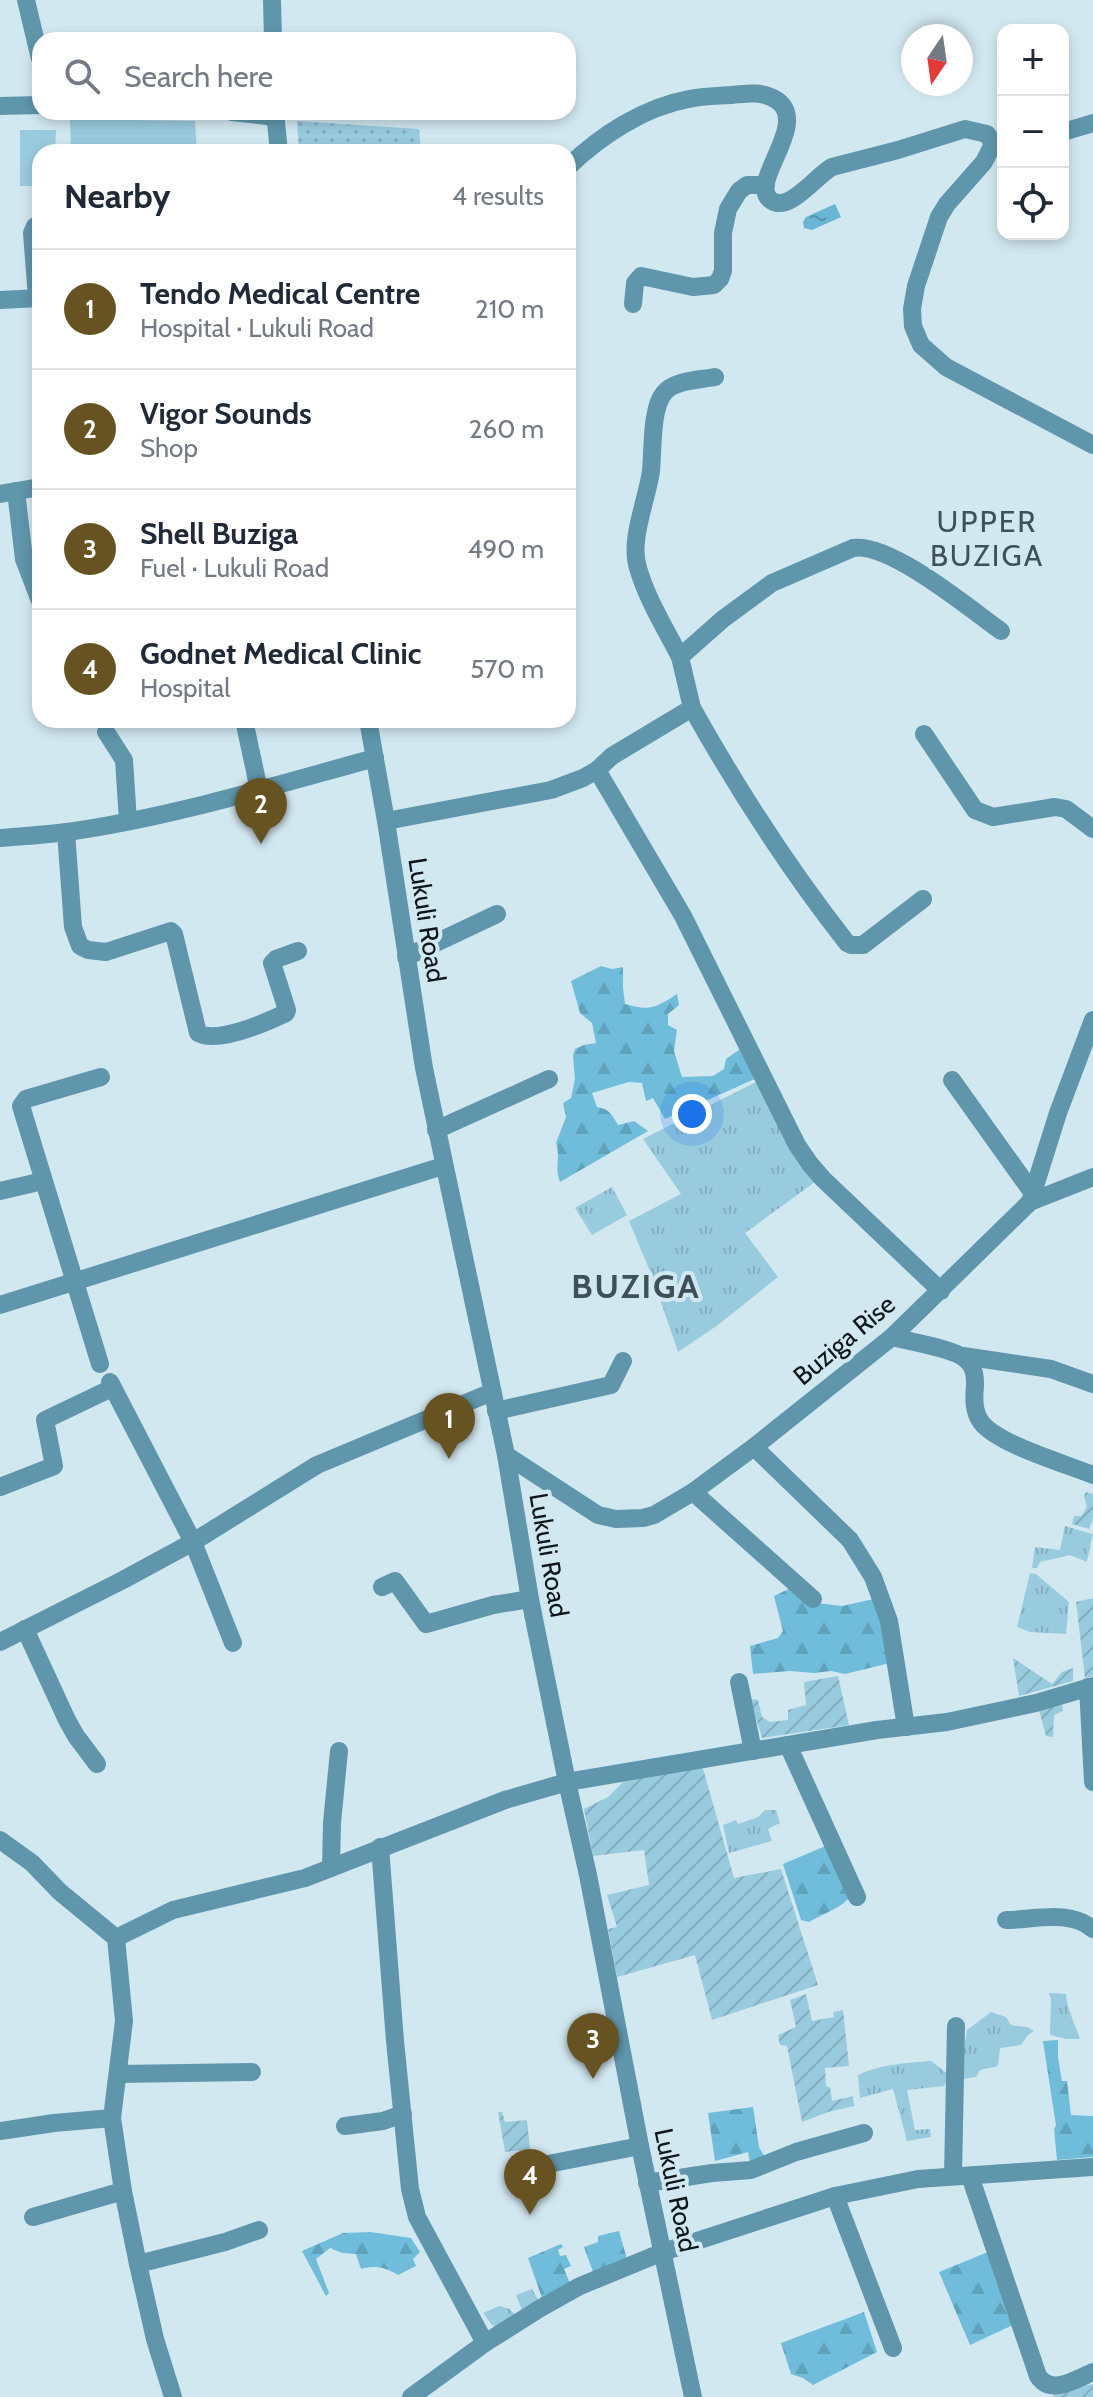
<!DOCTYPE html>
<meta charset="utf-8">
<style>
body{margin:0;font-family:Cabin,sans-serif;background:#f2f2f3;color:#1f2937}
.controls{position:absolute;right:24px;top:24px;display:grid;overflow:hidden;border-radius:16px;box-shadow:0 4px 12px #0003}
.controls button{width:72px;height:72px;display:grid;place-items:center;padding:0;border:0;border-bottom:2px solid #e0e1e3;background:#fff;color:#1f2937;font:40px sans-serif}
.compass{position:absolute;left:901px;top:24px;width:72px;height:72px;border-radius:50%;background:#fff;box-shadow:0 4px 12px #0003;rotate:193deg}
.you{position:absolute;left:692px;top:1114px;width:28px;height:28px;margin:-20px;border:6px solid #fff;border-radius:50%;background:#1a73e8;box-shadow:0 0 0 12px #1a73e833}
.badge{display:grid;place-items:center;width:52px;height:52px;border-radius:50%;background:#665321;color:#fff;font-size:26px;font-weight:700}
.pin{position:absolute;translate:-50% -66px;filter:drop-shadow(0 2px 4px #0008)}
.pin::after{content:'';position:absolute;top:42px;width:28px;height:24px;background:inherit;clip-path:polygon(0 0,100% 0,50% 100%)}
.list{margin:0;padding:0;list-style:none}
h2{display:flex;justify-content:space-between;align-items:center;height:104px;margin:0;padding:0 32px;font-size:34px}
h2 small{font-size:26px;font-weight:400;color:#747a83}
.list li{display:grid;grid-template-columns:52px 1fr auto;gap:24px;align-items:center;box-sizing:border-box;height:120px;padding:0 32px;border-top:2px solid #e0e1e3}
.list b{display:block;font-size:30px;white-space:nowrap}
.list p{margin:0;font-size:26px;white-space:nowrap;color:#747a83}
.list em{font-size:26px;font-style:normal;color:#747a83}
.icon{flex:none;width:44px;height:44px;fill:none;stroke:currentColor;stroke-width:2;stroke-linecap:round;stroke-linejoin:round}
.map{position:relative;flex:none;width:1093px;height:2397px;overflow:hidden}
.search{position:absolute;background:#fff;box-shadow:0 4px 12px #0003;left:32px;top:32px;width:544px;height:88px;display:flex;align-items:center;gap:20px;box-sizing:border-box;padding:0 28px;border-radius:24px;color:#747a83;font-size:30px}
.panel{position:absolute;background:#fff;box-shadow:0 4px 12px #0003;left:32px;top:144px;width:544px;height:584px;border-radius:24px}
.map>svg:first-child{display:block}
.grass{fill:url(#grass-tufts)}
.forest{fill:url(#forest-firs)}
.park{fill:url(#park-dots)}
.garden{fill:url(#garden-furrows)}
.pitch{fill:#99cbdf}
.water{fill:url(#water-ripples)}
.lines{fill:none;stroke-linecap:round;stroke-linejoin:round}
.minor{stroke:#5f96ac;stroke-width:18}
.labels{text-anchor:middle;stroke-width:8;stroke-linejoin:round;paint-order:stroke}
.street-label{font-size:26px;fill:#0e1518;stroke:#d2e8f1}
.quarter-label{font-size:30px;letter-spacing:2px;fill:#3e5058;stroke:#d2e8f1}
.district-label{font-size:34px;font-weight:bold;letter-spacing:2px;fill:#3e5058;stroke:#d2e8f1}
</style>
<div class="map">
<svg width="1093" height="2397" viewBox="0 0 1093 2397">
<defs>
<pattern id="grass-tufts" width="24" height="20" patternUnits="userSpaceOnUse" patternTransform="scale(2)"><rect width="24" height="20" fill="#99cbdf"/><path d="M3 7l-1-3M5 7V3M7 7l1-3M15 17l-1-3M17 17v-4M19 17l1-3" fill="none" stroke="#83adbf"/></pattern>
<pattern id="forest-firs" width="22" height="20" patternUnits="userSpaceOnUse" patternTransform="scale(2)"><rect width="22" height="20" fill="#6fbddb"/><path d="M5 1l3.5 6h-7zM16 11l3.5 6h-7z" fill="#5fa2bb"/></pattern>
<pattern id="park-dots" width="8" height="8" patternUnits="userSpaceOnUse" patternTransform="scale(2)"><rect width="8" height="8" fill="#99cbdf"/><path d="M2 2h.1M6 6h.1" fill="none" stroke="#83adbf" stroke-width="1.8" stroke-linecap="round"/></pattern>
<pattern id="garden-furrows" width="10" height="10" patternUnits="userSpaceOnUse" patternTransform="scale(2)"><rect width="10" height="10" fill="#99cbdf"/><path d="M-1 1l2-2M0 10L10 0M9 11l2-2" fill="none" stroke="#83adbf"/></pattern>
<pattern id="water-ripples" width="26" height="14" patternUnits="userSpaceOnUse" patternTransform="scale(2)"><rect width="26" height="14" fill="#68b6d4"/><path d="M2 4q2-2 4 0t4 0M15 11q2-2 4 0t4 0" fill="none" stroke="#5493ab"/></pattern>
</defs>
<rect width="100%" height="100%" fill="#d2e8f1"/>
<g class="grass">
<path d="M756,1082l59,100 -70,51 33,44 -60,48 -40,27 -26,-76 -23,-55 52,-27 -38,-55z"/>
<path d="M612,1187l15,28 -35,20 -17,-27z"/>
<path d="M1065,1526l27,8 1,-2 -6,30 -17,-7 -30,7 -3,6h-5l3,-21 25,3z"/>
<path d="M1030,1573l6,1 33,28 -3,32 -36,-2 -13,-5z"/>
<path d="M765,1810h11l4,13 -12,6 4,12 -43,12 -6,-28 13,-5 2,4 20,-7z"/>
<path d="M1049,1993l17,1c1,15 9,30 14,45h-14l-16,-4 1,-36z"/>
<path d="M991,2012l15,5 5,8 16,2 7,4 -6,4 -7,10 -21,3 -2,18 -18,4 -4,7 -12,2 -2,-18 5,-31z"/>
<path d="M931,2061l18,14 -5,11 -37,4 8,40 15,-1 1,8 -24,4 -14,-52 -33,9 -2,-23c23,-11 47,-12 73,-14z"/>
<path d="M532,2289l7,12 -16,12 -7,-18z"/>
<path d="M499,2306l11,3 8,10 -18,11 -8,-5 -9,-12z"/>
</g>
<g class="forest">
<path d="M601,966l11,3 11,-2v21l2,16c25,7 31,4 52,-10l2,11 -11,9v11l9,5 -3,21 8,26 31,-1 11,-7 2,-10 17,-12 14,31 -92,41 -12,-21 -7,3 -4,-18 -13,-1 -37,11 5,14c13,2 15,8 21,18l16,-4 14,10 -88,51c-6,-16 1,-24 -4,-39l10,-26 -3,-14 8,-5 4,-19 -2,-23 2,-7 9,-4 12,-2 -4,-20 -12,-10 -9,-32z"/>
<path d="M793,1587l15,15 34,4 36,-8 12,65 -45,11 -14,-3 -17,2 -24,-2 -37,3 -3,-28 28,-8 5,-7 -9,-35z"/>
<path d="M828,1845l24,50c-9,12 -29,19 -43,27l-8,-2 -18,-56z"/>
<path d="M1058,2040v18l4,23h5l4,34 22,1v41l-36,3 -3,-31 2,-3 -13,-85z"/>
<path d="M753,2107l6,40 8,14 -16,7 -3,-16 -33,9 -7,-48z"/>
<path d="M619,2231l8,28 -34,13 -9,-25 14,-5v-6z"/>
<path d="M370,2232l41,6 9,14 -7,7 3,7 -18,9c-14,-8 -22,-10 -37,-6l-5,-15 -14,-1 -12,-5 -14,11 13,34 -3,3 -24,-45 41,-18z"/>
<path d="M561,2244l2,3 -5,3 2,6 6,-1 5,11 -7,3 6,14 -28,15 -14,-40z"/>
<path d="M988,2252l27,72 -45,21 -31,-73z"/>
<path d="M864,2312l13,40 -64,33 -10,-7 -12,-4 -10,-31z"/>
</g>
<path class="park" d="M297,121l122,8 2,23h-122z"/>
<g class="garden">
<path d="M1086,1492l7,2v24l-4,11 -17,-5 2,-8h7l6,-9 -3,-11z"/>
<path d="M1093,1598v78l-8,2 -9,-76z"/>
<path d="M1013,1658l39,26 10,-12 11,-4v13l-54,15z"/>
<path d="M838,1676l11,49 -87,13 -12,-39 8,1 4,17 8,5 18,-2v-10l18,-5 -2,-23z"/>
<path d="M1062,1703l1,8 -9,4 -1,22 -7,-1 -7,-26z"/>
<path d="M702,1765l32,113 47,-9 37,116 -106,35 -17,-65 -78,22 -9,-48 9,-2 -10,-32 42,-10 -5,-35 -51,6 -9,-47 24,-12 15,-15z"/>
<path d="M806,1994l6,27 22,-4 -1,-5 10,-2 6,56 -24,2 1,18 4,1 2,14 21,-5 1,10 -26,6 -26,10 -15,-76 -7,-1 -2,-10 18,-8 -6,-27z"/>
<path d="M498,2112h4l3,10 22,-2 3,29 -25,3z"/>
<path d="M1093,2384v13h-39l-2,-4z"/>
</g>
<g class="pitch">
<path d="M70,119l125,2 2,31h-126z"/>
<path d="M20,130h36l-1,22h-15v34h-20z"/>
</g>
<path class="water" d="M835,204l6,13 -29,13 -8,-2 -1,-6 3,-5z"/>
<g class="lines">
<g class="minor">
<path d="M26,0l14,59"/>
<path d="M272,0l1,40"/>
<path d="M0,106l40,-1"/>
<path d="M232,112l43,5"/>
<path d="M275,112l4,40"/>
<path d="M1063,132l30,-9"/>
<path d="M993,144l-9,18 -37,42 -8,13 -23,69 -4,23 1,17 8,19 25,22 147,78"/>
<path d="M568,167c32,-31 76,-60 121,-68 14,-3 28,-3 42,-4 16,-2 34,-4 47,6 32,25 -33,84 -6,100 18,11 45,-26 60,-34l66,-17 67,-21 22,5 6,10"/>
<path d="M37,298l-5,-65 3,-7 5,-2"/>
<path d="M0,300l40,-2"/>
<path d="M633,304l2,-21 6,-7 52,11 21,-2 6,-6 3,-8v-38l5,-24 11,-18 8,-6h19"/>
<path d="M16,491l8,68 16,42"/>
<path d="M0,494l40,-7"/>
<path d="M680,657c-15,-29 -33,-58 -42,-89 -9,-28 9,-68 13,-97 2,-20 0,-63 13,-78 10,-13 36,-13 51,-16"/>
<path d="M692,708c46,82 97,161 155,235l4,2h12l60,-46"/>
<path d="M244,720l15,70"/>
<path d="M368,720l18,101 38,247 82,387 24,144 37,183 21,93 52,271 53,251"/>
<path d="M106,732l18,28 4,61"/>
<path d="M924,734l51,76 18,7 62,-10 11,2 27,20"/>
<path d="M597,770l15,-14 80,-48 -12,-51 43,-38 49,-36 81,-35c37,-6 117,61 148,83"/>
<path d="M386,821l165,-31 32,-12 14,-8 86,146 114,229 13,19 13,15 118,112"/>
<path d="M66,832l7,95 7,19 8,4 18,2 65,-21 3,3 24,99c19,11 69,-11 88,-20l1,-3 -15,-47 4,-4 22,-8"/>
<path d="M0,838c22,-2 45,-3 67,-6 102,-14 209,-47 308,-74"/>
<path d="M406,957l91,-43"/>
<path d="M952,1080l80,112"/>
<path d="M436,1130l113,-51"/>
<path d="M0,1191l43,-10"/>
<path d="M1030,1202l63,-25"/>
<path d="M0,1305l443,-139"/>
<path d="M892,1337c16,4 62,12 72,21 10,7 11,16 11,27 -1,12 -2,26 6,37 16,22 85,42 112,53"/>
<path d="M963,1356l88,13 42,15"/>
<path d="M100,1364l-79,-258 5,-7 75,-22"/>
<path d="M110,1382l83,160 40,101"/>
<path d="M496,1411l115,-26 12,-24"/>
<path d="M754,1447l96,93 23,37 16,44 17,106"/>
<path d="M506,1455l92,60 18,4 27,-1 11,-3 39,-23 61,-45 138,-110 138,-135 28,-89 35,-93"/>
<path d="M0,1487l54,-21 -9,-46 67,-32"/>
<path d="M693,1492l120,107"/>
<path d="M382,1587l13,-6 31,43 67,-19 37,-6"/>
<path d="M25,1629l42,91 9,16 21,28"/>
<path d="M0,1642l123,-62 70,-38 124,-77 175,-73"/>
<path d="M739,1682l14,69"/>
<path d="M1088,1687l5,95"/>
<path d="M788,1745l69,152"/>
<path d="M0,1840l32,23 28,29 56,46"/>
<path d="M380,1847l15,194 15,148 7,28 68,126"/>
<path d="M331,1868l1,-45 7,-72"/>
<path d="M1006,1920c28,0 63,-11 87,9"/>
<path d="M118,2074l134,-2"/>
<path d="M345,2126l38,-5 20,-7"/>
<path d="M0,2131l54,-8 58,-5"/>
<path d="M543,2165l97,-19"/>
<path d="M953,2176l3,-150"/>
<path d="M970,2176l68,200c13,20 38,3 55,-4"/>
<path d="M647,2183l65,-10 39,-3 45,-18 68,-19"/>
<path d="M835,2196l58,152"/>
<path d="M33,2217l90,-26"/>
<path d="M138,2264l87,-22 34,-12"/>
<path d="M173,2397l-18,-58 -17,-75 -15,-73 -11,-73 12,-97 -8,-83 57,-28 132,-32 200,-78 62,-18 310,-52 70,-8 89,-19 57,-17"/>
<path d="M411,2397l74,-54 54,-34 41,-23 83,-34 172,-56 83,-17 175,-12"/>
</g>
</g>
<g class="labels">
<g class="street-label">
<text transform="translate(427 920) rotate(81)" y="9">Lukuli Road</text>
<text transform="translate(844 1340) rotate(-40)" y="9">Buziga Rise</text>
<text transform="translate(549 1555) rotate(80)" y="9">Lukuli Road</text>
<text transform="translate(676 2190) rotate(78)" y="9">Lukuli Road</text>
</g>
<g class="quarter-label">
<text x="987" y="532">UPPER<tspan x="987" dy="34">BUZIGA</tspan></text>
</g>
<g class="district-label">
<text x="636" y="1298">BUZIGA</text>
</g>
</g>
</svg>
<div class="controls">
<button>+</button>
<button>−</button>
<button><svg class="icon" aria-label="locate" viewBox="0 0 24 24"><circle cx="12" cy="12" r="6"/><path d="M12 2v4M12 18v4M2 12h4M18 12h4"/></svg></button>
</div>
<svg class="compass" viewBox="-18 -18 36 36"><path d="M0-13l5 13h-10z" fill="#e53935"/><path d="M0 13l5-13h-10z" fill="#747a83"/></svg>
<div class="you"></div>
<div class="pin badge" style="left:449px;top:1459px">1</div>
<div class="pin badge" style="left:261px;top:844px">2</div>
<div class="pin badge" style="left:593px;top:2079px">3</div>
<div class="pin badge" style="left:530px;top:2215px">4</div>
<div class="search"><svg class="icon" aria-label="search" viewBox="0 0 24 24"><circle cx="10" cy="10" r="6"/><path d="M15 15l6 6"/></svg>Search here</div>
<section class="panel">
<h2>Nearby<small>4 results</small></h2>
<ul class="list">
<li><span class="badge">1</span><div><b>Tendo Medical Centre</b><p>Hospital · Lukuli Road</p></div><em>210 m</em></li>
<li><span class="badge">2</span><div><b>Vigor Sounds</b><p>Shop</p></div><em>260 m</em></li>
<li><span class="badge">3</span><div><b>Shell Buziga</b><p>Fuel · Lukuli Road</p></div><em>490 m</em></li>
<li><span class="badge">4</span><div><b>Godnet Medical Clinic</b><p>Hospital</p></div><em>570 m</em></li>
</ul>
</section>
</div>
